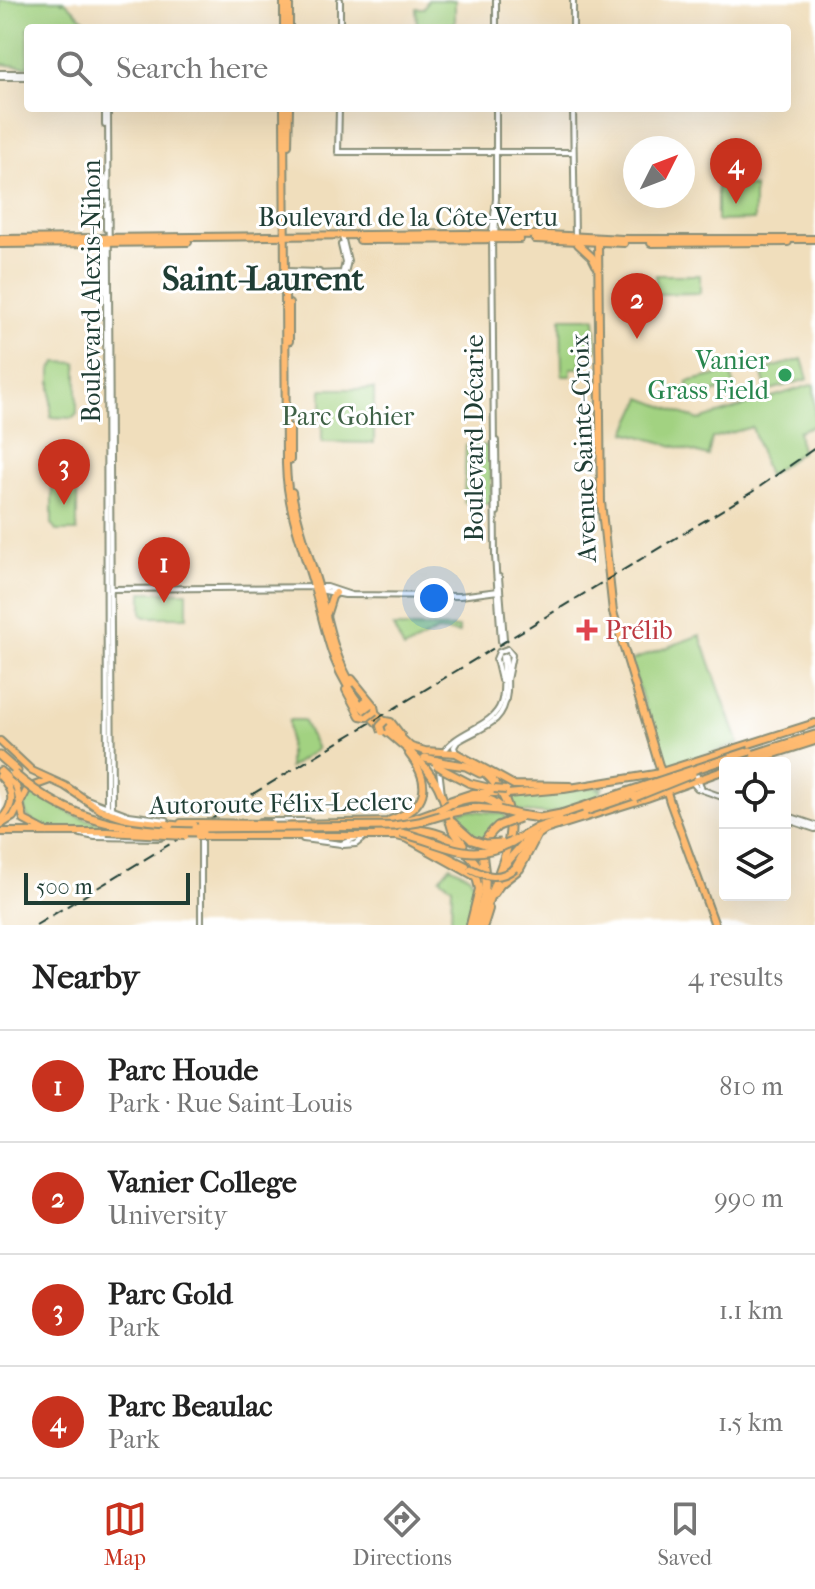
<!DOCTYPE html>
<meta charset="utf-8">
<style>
body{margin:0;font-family:"IM FELL French Canon",serif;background:#f2f2f2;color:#222}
.controls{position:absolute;right:24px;bottom:24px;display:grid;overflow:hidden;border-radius:8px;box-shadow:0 8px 32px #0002}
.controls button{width:72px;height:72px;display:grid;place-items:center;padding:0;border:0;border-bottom:2px solid #e0e0e0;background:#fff;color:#222;font:40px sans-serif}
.compass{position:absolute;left:623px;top:136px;width:72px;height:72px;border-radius:50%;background:#fff;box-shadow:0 8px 32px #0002;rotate:48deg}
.scale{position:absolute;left:24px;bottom:20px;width:166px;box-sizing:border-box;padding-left:8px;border:4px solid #1f3d34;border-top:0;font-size:22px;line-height:28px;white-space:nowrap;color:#1f3d34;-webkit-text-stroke:6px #fff;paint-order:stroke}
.you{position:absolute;left:434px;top:598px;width:28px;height:28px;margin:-20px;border:6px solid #fff;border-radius:50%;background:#1a73e8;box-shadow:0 0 0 12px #1a73e833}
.badge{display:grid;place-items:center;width:52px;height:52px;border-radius:50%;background:#c8321e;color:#fff;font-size:26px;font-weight:700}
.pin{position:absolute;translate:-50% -66px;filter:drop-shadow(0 2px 4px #0008)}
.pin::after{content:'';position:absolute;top:42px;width:28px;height:24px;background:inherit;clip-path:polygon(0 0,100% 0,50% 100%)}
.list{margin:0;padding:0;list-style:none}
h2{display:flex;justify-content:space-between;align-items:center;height:104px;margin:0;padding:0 32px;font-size:34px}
h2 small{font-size:26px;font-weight:400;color:#767676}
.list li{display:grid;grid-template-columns:52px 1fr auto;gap:24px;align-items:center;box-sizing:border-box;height:112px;padding:0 32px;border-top:2px solid #e0e0e0}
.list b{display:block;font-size:30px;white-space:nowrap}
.list p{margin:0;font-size:26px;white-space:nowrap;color:#767676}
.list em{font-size:26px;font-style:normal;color:#767676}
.icon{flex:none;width:44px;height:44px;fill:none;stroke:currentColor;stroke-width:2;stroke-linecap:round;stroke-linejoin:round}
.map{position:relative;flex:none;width:815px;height:925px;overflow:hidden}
.search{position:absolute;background:#fff;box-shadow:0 8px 32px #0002;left:24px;right:24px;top:24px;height:88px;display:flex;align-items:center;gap:20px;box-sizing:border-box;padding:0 28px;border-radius:8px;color:#767676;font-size:30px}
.sheet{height:552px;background:#fff}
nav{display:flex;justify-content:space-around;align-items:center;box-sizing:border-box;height:112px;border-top:2px solid #e0e0e0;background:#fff;font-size:22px;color:#767676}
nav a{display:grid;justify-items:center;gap:4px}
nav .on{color:#c8321e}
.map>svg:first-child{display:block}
.green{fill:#a2d281;stroke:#60885a;stroke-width:2}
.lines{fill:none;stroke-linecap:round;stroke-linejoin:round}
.minor-casing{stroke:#888e78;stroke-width:8}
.major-casing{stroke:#888e78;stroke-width:10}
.highway-casing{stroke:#888e78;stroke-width:11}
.minor{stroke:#fff;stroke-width:4}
.major{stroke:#ffbb71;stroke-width:6}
.highway{stroke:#ffbb71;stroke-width:7}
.rail{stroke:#1f3d34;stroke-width:2;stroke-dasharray:12 6;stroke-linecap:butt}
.minor-bridge-casing{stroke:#888e78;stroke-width:8;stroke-linecap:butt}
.major-bridge-casing{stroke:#888e78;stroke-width:10;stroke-linecap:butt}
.highway-bridge-casing{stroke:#888e78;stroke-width:11;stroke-linecap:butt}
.minor-bridge{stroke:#fff;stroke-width:4}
.major-bridge{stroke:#ffbb71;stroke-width:6}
.highway-bridge{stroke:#ffbb71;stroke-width:7}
.leisure-dot{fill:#2e9e5b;stroke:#fff;stroke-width:3}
.health-dot{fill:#e0444e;stroke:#fff;stroke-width:3}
.labels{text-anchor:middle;stroke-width:6;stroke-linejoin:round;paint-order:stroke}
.street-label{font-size:26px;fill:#1f3d34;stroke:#fff}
.leisure-label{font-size:26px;fill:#27864d;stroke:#fff;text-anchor:end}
.park-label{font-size:26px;fill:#406247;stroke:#fff}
.health-label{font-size:26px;fill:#be3a42;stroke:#fff;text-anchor:start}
.district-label{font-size:34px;font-weight:bold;fill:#1f3d34;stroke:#fff}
</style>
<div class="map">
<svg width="815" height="925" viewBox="0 0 815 925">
<rect width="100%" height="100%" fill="#fff"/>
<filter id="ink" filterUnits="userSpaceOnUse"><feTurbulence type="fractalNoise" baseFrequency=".0125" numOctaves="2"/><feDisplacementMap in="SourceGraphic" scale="16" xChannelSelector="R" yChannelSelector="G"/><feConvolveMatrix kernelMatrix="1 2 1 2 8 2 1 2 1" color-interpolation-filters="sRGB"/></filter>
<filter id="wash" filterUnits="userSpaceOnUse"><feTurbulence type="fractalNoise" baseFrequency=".006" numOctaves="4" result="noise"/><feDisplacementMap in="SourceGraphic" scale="32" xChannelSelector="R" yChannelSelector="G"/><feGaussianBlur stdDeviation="1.8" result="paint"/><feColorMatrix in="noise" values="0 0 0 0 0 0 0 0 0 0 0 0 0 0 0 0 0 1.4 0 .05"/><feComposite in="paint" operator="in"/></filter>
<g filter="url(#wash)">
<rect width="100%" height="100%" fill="#f0debc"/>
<g class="green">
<path d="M0,0h60l3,3 -1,-3h2l29,28h-65v39l-28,-3z"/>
<path d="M428,0h27v24l-38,1 -1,-17h8z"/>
<path d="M731,186l23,1v33l-37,1v-34z"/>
<path d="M656,275h44v18l-44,1z"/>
<path d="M561,318h34l2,31 -12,1v5h-3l-1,13h-10v8h-9z"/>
<path d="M802,359l6,20 -41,12 -6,-20z"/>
<path d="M57,362l20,1v51l-4,4 -22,-1v-47z"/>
<path d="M730,372l5,15 -42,11 -6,-16z"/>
<path d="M814,384l1,41 -17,6 3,21 -33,24 -16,-49 -40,11 -4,18 -82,-24 16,-34 57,22z"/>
<path d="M322,389h52v54l-52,-1z"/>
<path d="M466,445l25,1v58h-24l-3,-2z"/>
<path d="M73,481l4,4v46h-21l-4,-6v-42z"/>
<path d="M187,592v25h-41l-4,-2v-23z"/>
<path d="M393,627l66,1v5l-22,-2 -33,18z"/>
<path d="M700,635l39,109 -74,24 -35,-107z"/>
<path d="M289,720h14l14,29 -28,19z"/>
<path d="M605,786l-7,3 4,1 -8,9 -46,15 -36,-3 -6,-15z"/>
<path d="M30,790l44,25 50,16c-29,-1 -123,9 -94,-41z"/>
<path d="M468,810l36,4 3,5 -7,3 -17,20c-16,-6 -24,-14 -32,-28z"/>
<path d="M450,866l19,10 7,9 -9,39 -16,-2 1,-35 -12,-9z"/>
</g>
</g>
<g filter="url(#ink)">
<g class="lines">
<defs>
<g id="minor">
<path d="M340,0v28"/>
<path d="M496,28v-28"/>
<path d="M573,28v-28"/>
<path d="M0,73h28"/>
<path d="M0,77h28"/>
<path d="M105,108v17"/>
<path d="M108,108l4,701"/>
<path d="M339,108l-1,44h235"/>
<path d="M496,108v91l-4,33 3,324 6,85"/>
<path d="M573,108l2,128"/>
<path d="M105,178l1,19"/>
<path d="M106,229v-19"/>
<path d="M495,236l2,-31"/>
<path d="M106,242l1,565"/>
<path d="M341,245l4,17 -2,9"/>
<path d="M285,271l34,1"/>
<path d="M285,275l60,-2 3,-12 -6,-25"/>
<path d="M496,441l1,71"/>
<path d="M499,577l5,62"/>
<path d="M111,589l216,-2 24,8"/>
<path d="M320,590l25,5 115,1 38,-5"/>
<path d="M507,649l5,6 -5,25"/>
<path d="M499,652l-3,7 5,21"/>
<path d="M443,753c13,-23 50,-25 58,-50 5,-15 1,-35 1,-51"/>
<path d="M456,753l-2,-6 3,-5c12,-8 28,-13 39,-23 17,-16 10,-48 9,-69"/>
<path d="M692,763l10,26"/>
<path d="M439,769l3,25"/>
<path d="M692,782l5,6 28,10"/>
<path d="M87,799l42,16 38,5 1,4"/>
<path d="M785,815l30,10"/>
<path d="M785,819l30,10"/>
<path d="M260,821h47"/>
<path d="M81,834l14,3 65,1"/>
<path d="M201,835v90"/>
<path d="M303,839l38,5 15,-6"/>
<path d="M343,845l13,-1 11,-9"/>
</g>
<g id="major">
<path d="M284,0v28"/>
<path d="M289,0v28"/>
<path d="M284,108l2,356c1,43 15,79 27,119 14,49 16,82 49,124 33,40 69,47 84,101"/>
<path d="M288,145l1,-37"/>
<path d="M0,239l464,-5 84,1 75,4h192"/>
<path d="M535,239l89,4"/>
<path d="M360,240l160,-1"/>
<path d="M598,242l3,260 12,110 57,190 45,123"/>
<path d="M651,243l137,-1"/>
<path d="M0,244l188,-2"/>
<path d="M578,244l14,13 4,8"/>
<path d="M289,304v37"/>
<path d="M290,428v32"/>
<path d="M292,492c5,31 16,60 25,90 11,35 14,69 34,101"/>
<path d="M327,613l5,-16 4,-4"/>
<path d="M352,679l22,27 1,5"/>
<path d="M346,690l14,26 7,1"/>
<path d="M364,702l49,47"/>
<path d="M385,721l6,1 10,13"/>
<path d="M0,741l32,30 33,15 36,24 31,10 35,4"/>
<path d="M411,747l14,4 31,2 58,32 56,1"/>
<path d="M746,763l69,-22"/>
<path d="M444,770l25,13 25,6"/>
<path d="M0,771l16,15 8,34 23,12"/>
<path d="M0,776c14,14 16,30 0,44"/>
<path d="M507,794l57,-5 91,-15 160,-51"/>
<path d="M449,801l24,-8h23"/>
<path d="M390,820c37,-12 43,-35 19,-66"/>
<path d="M181,823h20"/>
<path d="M291,824l105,-2 23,-5"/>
<path d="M0,825l13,-8 15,-29 22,-8"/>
<path d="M0,832h107"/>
<path d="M210,836h187l11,3 68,38 3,12 -9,36"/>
<path d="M426,846l40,20"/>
<path d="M515,868l16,-28 14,-10 102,-32 78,-28"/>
<path d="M493,895l8,-11 19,-15 16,-31"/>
<path d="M484,925l5,-16"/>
</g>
<g id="highway">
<path d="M0,756l17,15"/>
<path d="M425,758l12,3"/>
<path d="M445,763l21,3 14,7"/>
<path d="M727,763l88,-28"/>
<path d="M477,766c63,49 20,99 3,159"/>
<path d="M450,804c21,-9 41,-10 56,9"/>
<path d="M449,813l25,-5 25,2"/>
<path d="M448,814l4,14 11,16"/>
<path d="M519,815l21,3 21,-4"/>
<path d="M416,818l25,-9"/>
<path d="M453,823l19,17"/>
<path d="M170,825l26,3"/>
<path d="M378,831c45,-3 73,-4 101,37"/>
<path d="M210,832l97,-1"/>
<path d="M512,842l25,-14 49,-17"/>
<path d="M501,869l31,-35"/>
<path d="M475,925c3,-12 10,-26 10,-38 2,-27 -13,-39 13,-61"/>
</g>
</defs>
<use href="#minor" class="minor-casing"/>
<use href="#major" class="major-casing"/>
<use href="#highway" class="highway-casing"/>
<use href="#minor" class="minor"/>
<use href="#major" class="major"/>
<use href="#highway" class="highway"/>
<path class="rail" d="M36,925l716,-433 63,-44"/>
<defs>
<path id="minor-bridge" d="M499,652l8,-3"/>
<g id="major-bridge">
<path d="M367,717l8,-6"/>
<path d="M382,732l-2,-6 5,-5"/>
<path d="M436,765l8,5"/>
<path d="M494,789l12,1"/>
<path d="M201,823l70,1"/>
<path d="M107,832l78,4"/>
<path d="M198,836h12"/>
<path d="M471,869c16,8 29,11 44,-1"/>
</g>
<g id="highway-bridge">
<path d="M437,761l8,2"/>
<path d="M14,774c57,49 115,58 188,58"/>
<path d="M635,797l57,-23"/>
<path d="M441,809l9,-5"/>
<path d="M499,810l20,5"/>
<path d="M586,811l47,-16"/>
<path d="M561,814l189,-63"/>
<path d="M167,824l3,1"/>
<path d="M498,826l21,-8"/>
<path d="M196,828l198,-2 25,-4 30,-9"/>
<path d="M401,833c43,9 65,32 111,9"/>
<path d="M472,840l13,4 16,-1"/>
</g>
</defs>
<use href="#minor-bridge" class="minor-bridge-casing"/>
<use href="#major-bridge" class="major-bridge-casing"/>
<use href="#highway-bridge" class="highway-bridge-casing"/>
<use href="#minor-bridge" class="minor-bridge"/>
<use href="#major-bridge" class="major-bridge"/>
<use href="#highway-bridge" class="highway-bridge"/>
</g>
</g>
<circle class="leisure-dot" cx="785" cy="375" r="8"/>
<path class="health-dot" d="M583 618h8v8h8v8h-8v8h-8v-8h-8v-8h8z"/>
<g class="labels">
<g class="street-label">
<text x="408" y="226">Boulevard de la Côte-Vertu</text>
<text transform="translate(91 291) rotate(-90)" y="9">Boulevard Alexis-Nihon</text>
<text transform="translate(474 438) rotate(-90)" y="9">Boulevard Décarie</text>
<text transform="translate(583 448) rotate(-92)" y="9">Avenue Sainte-Croix</text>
<text transform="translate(281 803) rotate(-1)" y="9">Autoroute Félix-Leclerc</text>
</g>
<g class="leisure-label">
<text x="769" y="369">Vanier<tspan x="769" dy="30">Grass Field</tspan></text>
</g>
<g class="park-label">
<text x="348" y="425">Parc Gohier</text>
</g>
<g class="health-label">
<text x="605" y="639">Prélib</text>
</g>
<g class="district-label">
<text x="263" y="290">Saint-Laurent</text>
</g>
</g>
</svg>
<div class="controls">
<button><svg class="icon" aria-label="locate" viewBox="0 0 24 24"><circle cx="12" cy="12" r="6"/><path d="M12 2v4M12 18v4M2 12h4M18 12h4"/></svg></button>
<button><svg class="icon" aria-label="layers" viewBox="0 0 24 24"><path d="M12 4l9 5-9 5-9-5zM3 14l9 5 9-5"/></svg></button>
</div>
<svg class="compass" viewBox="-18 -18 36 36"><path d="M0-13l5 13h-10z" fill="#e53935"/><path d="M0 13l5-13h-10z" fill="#767676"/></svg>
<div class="scale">500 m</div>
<div class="you"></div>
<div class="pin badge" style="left:164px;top:603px">1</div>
<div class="pin badge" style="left:637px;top:339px">2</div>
<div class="pin badge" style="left:64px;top:505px">3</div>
<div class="pin badge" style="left:736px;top:204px">4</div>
<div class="search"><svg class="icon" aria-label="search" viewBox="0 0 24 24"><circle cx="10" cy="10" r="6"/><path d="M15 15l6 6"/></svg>Search here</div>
</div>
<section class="sheet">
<h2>Nearby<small>4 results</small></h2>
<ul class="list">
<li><span class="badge">1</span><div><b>Parc Houde</b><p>Park · Rue Saint-Louis</p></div><em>810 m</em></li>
<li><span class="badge">2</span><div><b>Vanier College</b><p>University</p></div><em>990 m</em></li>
<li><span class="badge">3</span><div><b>Parc Gold</b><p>Park</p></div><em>1.1 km</em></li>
<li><span class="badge">4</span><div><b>Parc Beaulac</b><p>Park</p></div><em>1.5 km</em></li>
</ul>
</section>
<nav>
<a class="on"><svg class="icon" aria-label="map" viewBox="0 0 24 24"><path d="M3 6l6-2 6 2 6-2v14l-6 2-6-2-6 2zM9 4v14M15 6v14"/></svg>Map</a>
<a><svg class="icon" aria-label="directions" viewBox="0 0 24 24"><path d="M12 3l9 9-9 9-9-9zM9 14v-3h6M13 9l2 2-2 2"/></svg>Directions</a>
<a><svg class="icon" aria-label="saved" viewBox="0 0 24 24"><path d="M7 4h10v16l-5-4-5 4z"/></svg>Saved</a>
</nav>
